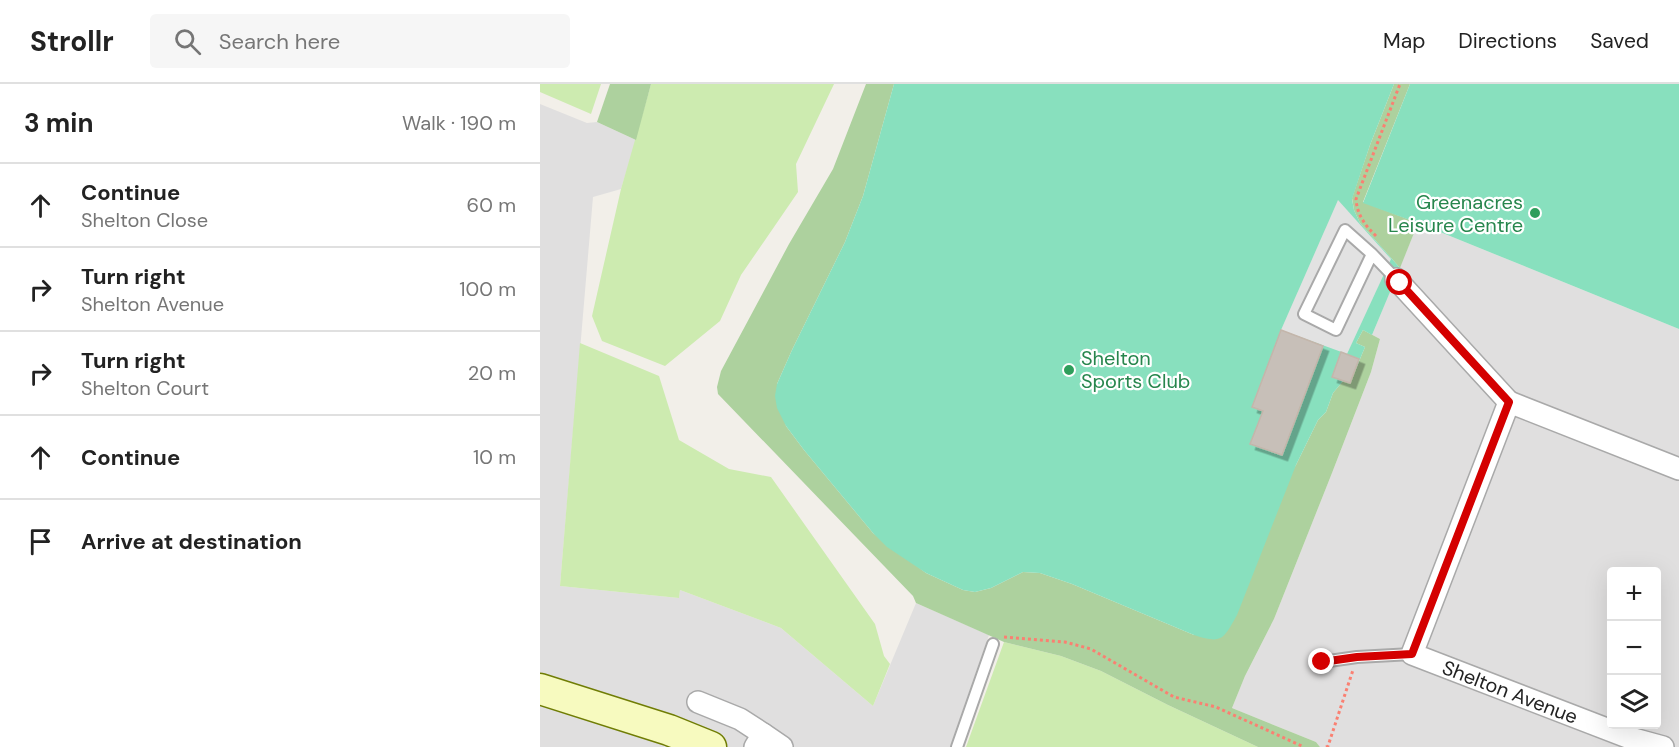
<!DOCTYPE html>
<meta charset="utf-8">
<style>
body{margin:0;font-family:"DM Sans",sans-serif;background:#f6f6f6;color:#222}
.controls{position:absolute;right:18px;bottom:18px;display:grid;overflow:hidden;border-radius:6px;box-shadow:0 6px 24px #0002}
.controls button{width:54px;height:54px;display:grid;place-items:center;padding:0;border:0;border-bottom:2px solid #e0e0e0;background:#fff;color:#222;font:30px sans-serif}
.stop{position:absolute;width:18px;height:18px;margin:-14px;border:4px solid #d40000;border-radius:50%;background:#fff}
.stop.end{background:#d40000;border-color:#fff;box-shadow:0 2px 6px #0008}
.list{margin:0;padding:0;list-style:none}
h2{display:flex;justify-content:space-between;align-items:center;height:78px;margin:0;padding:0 24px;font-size:26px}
h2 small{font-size:20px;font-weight:400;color:#767676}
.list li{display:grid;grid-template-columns:39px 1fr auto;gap:18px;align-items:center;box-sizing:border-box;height:84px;padding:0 24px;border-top:2px solid #e0e0e0}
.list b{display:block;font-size:22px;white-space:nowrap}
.list p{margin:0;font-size:20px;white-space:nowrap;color:#767676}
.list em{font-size:20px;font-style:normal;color:#767676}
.icon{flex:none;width:33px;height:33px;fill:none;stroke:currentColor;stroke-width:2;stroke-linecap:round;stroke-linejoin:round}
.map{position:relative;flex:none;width:1139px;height:663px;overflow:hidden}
header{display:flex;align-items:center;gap:36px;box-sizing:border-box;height:84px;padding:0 30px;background:#fff;border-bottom:2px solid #e0e0e0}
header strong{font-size:28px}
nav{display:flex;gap:33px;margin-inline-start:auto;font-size:21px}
.search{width:420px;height:54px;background:#f6f6f6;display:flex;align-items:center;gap:15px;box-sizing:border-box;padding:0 21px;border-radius:6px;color:#767676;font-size:22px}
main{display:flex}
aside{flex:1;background:#fff}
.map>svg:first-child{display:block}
.residential{fill:#e0dfdf;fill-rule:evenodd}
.grass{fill:#cdebb0}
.forest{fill:#add19e}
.pitch{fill:#88e0be}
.parking{fill:#e2e2e2}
.building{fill:#c7bfb8;stroke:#c4b6ab;stroke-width:1.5;filter:url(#shadow)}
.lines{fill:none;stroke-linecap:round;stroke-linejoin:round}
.service-casing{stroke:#a9a9a9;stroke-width:14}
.minor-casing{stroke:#a9a9a9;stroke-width:24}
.secondary-casing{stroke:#707d05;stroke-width:33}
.path{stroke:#fa8072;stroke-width:3;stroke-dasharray:3 3;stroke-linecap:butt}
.service{stroke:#fff;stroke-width:10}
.minor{stroke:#fff;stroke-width:21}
.secondary{stroke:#f7fabf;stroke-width:30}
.route{stroke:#d40000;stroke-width:8}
.leisure-dot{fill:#2e9e5b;stroke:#fff;stroke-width:2}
.labels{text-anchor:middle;stroke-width:4.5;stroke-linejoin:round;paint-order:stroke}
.leisure-label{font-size:20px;fill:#27864d;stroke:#fff;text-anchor:end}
.street-label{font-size:20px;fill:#222;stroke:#fff}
</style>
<header>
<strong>Strollr</strong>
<div class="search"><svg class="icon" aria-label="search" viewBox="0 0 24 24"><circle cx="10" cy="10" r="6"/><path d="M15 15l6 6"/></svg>Search here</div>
<nav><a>Map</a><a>Directions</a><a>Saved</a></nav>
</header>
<main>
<aside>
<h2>3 min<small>Walk · 190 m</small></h2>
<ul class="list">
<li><svg class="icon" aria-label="ahead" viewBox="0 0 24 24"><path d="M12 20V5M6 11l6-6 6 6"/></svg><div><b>Continue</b><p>Shelton Close</p></div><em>60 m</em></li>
<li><svg class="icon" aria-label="right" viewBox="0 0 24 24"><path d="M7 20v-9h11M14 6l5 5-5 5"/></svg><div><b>Turn right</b><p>Shelton Avenue</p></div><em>100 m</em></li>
<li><svg class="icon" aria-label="right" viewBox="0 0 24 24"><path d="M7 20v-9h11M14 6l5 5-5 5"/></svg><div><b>Turn right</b><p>Shelton Court</p></div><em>20 m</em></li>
<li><svg class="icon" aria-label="ahead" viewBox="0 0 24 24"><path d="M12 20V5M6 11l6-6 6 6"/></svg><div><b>Continue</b></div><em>10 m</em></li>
<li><svg class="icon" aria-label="arrive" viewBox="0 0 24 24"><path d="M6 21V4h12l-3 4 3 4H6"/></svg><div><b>Arrive at destination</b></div></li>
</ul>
</aside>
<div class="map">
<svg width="1139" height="663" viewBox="0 0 1139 663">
<defs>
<filter id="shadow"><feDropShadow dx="5.5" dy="5.5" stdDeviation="0" flood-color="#0004"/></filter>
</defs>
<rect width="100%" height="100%" fill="#f2efe9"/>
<g class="residential">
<path d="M0,20l47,19 10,-1 39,18 -15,49 -28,8 -33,389 119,12 1,-8 101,38 92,78 43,-103 73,32 -39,112h-410z"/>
<path d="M878,139l261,106v418h-359l-4,-5 -84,-34 13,-32 29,-57 58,-146 39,-101 9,-33 -8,-4zM1072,488h44v152h-44z"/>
</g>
<g class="grass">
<path d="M0,0h61l-10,30 -51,-22z"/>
<path d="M111,0h183l-38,80 2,28 -57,83 -21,46 -55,45 -63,-25 -10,-25 29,-127z"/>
<path d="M40,259l79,33 20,64 50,29 42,8 104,147 9,32 6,8 -17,42 -92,-78 -101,-38 -1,8 -119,-12z"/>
<path d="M464,558l57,14 40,15 67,34 90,42h-292z"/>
</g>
<g class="forest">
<path d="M70,0h41l-15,56 -39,-18z"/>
<path d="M326,0h28l-31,112 -18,46 -53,108 -15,34 9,42 18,24 69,83 53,40 37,17 12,2 16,-4 32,-16 17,1 32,11 122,51 102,-170 22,-45 8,-8 7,-19 10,-12 7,2 15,-36 -9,-4 7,-13 17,9 -9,33 -39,101 -58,146 -29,57 -13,32 84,34 4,5h-62l-90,-42 -67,-34 -40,-15 -57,-14 -88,-39 -3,-7 -195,-202 -1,-7 4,-16 68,-127 44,-75z"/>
<path d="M854,0h16l-47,118 55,21 -18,45 -40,-45 -6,-13 -2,-12 18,-53z"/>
</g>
<g class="pitch">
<path d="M354,0h500l-24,61 -18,54 2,11 6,13 40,45 -28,67 -9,-5 -7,13 9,4 -15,36 -7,-2 -10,12 -7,19 -8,8 -22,45 -59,150c-14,25 -15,29 -43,20l-122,-51 -32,-11 -17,-1 -32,16 -16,4 -12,-2 -37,-17 -39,-26 -14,-14 -69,-83 -18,-24 -9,-18 -2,-12 2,-12 15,-34 53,-108 18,-46z"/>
<path d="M870,0h269v245l-261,-106 -55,-20z"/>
</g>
<path class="parking" d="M798,116l53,59 -44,95 -66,-24z"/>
<g class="building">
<path d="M741,246l42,16 -41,109 -32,-11 13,-33 -11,-4z"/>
<path d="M801,268l18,7 -9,24 -18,-6z"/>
</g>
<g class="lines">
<defs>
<g id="service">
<path d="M832,170l-36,76 -32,-16 41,-84 27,24 24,25"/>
<path d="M782,578l35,-5 55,-3"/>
<path d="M417,663l36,-103"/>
</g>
<g id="minor">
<path d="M856,195l113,123"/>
<path d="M158,618l42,17 23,15 -8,13"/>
<path d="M223,650l19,13"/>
<path d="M1123,663l-33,-9 -218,-84 97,-252 170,67"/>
</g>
<path id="secondary" d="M0,605l129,41 42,17"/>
</defs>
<use href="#service" class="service-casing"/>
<use href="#minor" class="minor-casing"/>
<use href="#secondary" class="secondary-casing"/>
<g class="path">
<path d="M836,152c-11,-11 -19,-21 -20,-37l44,-115"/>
<path d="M464,553l61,5 26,7 83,48 42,10 88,40"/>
<path d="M786,663l2,-1 25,-76"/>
</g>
<use href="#service" class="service"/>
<use href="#minor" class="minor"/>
<use href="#secondary" class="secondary"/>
</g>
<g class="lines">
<path class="route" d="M782,578l35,-5 55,-3 97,-252 -109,-119"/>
</g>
<g class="leisure-dot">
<circle cx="995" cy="129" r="6"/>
<circle cx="529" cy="286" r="6"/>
</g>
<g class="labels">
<g class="leisure-label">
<text x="983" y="125">Greenacres<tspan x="983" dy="23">Leisure Centre</tspan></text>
<text x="541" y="281" text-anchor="start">Shelton<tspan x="541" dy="23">Sports Club</tspan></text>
</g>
<g class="street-label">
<text transform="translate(970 608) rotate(21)" y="7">Shelton Avenue</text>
</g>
</g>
</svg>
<div class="controls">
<button>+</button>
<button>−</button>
<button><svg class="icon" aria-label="layers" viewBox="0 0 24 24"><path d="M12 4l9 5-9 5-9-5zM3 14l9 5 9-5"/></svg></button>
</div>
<div class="stop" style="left:860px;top:199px"></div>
<div class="stop end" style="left:782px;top:578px"></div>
</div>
</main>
